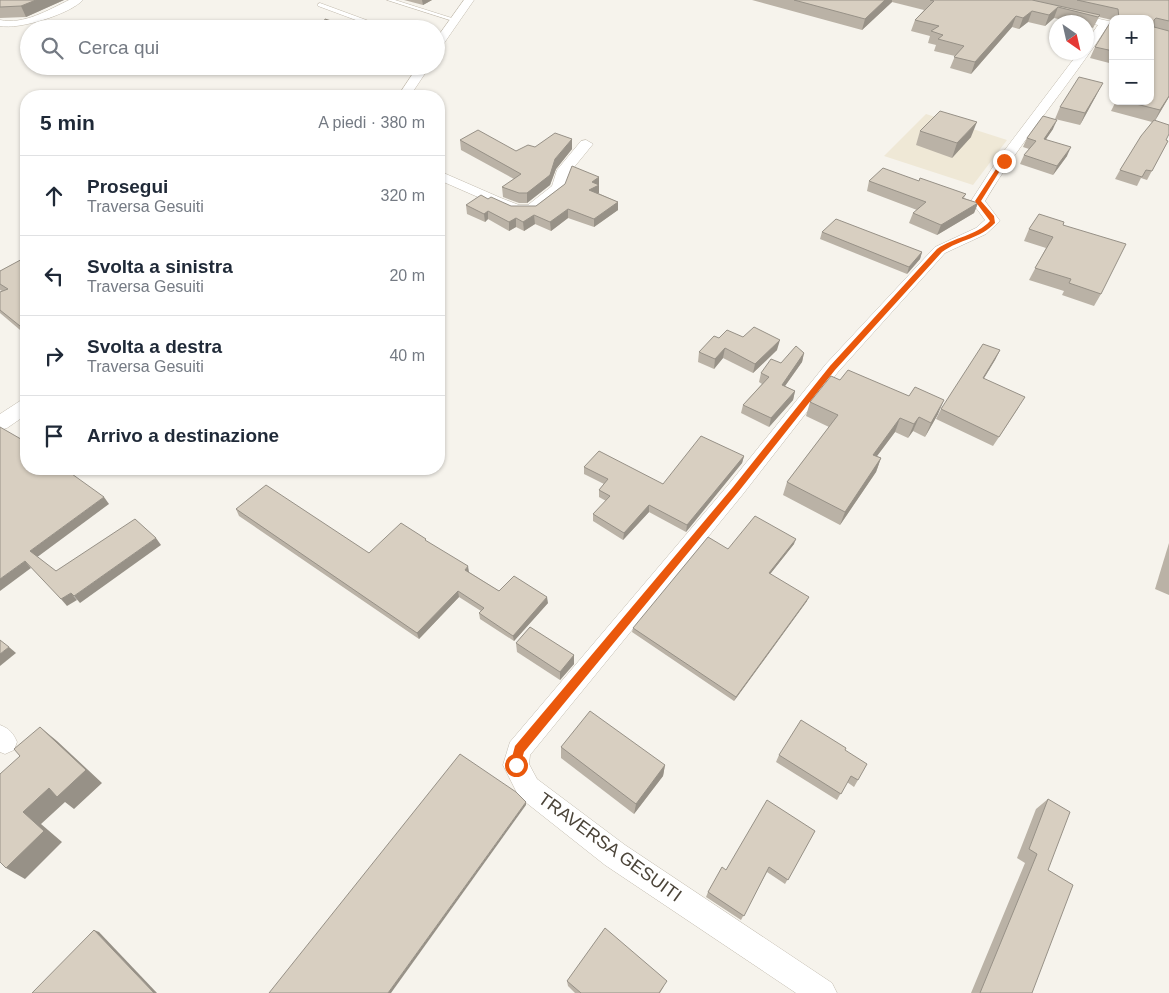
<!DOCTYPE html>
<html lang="it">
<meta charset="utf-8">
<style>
body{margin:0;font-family:Arial,sans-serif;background:#f6f6f7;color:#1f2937}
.controls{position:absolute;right:15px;top:15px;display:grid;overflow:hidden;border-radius:10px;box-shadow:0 1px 4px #0004}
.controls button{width:45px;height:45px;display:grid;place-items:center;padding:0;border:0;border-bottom:1px solid #e0e1e3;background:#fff;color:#1f2937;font:25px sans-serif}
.compass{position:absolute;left:1049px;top:15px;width:45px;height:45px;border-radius:50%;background:#fff;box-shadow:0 1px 4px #0004;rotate:146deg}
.stop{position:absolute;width:15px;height:15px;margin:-11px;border:4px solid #ea580c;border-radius:50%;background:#fff}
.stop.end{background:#ea580c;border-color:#fff;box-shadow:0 1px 5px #0008}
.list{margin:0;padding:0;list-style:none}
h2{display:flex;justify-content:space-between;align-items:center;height:65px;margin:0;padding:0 20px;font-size:21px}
h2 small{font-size:16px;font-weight:400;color:#747a83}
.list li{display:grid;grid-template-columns:32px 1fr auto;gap:15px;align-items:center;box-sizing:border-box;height:80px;padding:0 20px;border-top:1px solid #e0e1e3}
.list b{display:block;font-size:19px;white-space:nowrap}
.list p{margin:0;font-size:16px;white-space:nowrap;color:#747a83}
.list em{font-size:16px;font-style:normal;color:#747a83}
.icon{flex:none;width:28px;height:28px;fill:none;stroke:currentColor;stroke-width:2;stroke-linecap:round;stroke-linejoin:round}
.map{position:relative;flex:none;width:1169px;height:993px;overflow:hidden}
.search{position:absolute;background:#fff;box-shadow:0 1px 4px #0004;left:20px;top:20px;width:425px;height:55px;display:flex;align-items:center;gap:12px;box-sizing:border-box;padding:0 18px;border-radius:28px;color:#747a83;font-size:19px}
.panel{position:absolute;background:#fff;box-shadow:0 1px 4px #0004;left:20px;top:90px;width:425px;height:385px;border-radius:20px}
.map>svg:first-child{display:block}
.education{fill:#efe8d6}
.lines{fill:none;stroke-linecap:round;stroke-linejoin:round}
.service-casing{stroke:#c2bbae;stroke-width:1}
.minor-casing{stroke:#c2bbae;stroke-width:1}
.service{fill:#fff;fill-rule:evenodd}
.minor{fill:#fff;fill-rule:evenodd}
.wall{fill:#bab2a6}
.shaded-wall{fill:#979187}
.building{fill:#d8cfc1;stroke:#979187}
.route{fill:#ea580c}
.labels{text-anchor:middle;stroke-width:4;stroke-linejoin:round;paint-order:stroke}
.street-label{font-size:18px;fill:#4b4439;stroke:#fff}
</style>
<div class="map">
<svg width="1169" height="993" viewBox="0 0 1169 993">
<rect width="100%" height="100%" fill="#f6f3ec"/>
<path class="education" d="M926,114l81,26 -34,45 -89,-29z"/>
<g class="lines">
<defs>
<g id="service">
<path d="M387,0h8l63,20 -5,1z"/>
<path d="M320,3l68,25 1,1h-9l-62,-23v-2z"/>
</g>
<g id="minor">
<path d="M69,0h14c-13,14 -64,30 -83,26v-6c24,5 48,-10 69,-20z"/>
<path d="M464,0h10l-34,49 -4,1v-11z"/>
<path d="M1072,13l41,9v6l-6,-1c-38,59 -86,113 -122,174l15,20 -14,13 -41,19 -107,119 -95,122 -213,261 -1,9 8,15 88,66 207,138 5,10h-41l-191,-128 -86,-68 -16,-32 7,-23 219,-258 97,-120 109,-117 41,-19 9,-8 -14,-19 27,-42 81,-107h7v-10l12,-17 -30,-7 -1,-2 1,-2z"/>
<path d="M418,66h12l-20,30h-12z"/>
<path d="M586,140l7,4 -22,27 -7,20 -28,21 -5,1 -19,-1 -73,-32v-9l62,27 18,7h9l24,-19 5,-16 24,-29z"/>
<path d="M26,400v15l-19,13 -7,2v-16l20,-13z"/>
<path d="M0,725c10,4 13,8 17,17l-3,8 -9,4 -5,-2z"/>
</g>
</defs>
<use href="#service" class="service-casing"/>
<use href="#minor" class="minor-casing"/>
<use href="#service" class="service"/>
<use href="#minor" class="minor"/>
</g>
<g class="wall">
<path d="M0,0h64l-38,17 -26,1z"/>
<path d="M404,0h28l-9,5z"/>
<path d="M752,0h417v97l-14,24 11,19 2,1 -21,39 -6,-2 -4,8 -22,-7 5,-9 32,-48 -41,-11 5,-10h34v-82h-37v45l-23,-6 5,-11 17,-27 -13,-3 -6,11 -7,-2v-4h-14l-18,-4 -9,8 -17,-4 -9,7 -7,-2 -41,47 -21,-6 5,-12 -21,-5 2,-6 -8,-2 2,-7 -19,-5 4,-11 9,-10 -32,-8 -30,28z"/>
<path d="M1097,94l-17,31 -25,-6 5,-12z"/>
<path d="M1053,129l-7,10 21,17 -14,19 -33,-11 4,-9 5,-6 -6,-2 4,-9z"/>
<path d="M920,131l51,6 -19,21 -36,-13z"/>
<path d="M572,139v10l-16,20 -6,16 -23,18h-8l-16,-6 -1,-10 12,-8 -53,-29 -1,-10 56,11 19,-4z"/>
<path d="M599,177l-1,16 20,9v8l-24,17 -26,-9 -17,13 -16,-7 -11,7 -8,-4 -7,4 -21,-12 -3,3 -18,-8 -1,-9 22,-6 23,7h25l29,-22z"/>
<path d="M869,181h50l47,13 -2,4 14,5 -4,10 -37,22 -28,-12 4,-10 4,-3 -50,-19z"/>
<path d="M1063,225l38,69 -7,12 -32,-11 2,-4 -35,-11 17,-32 -22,-7 5,-12z"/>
<path d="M822,232l100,20 -2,7 -13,15 -87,-35z"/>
<path d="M26,257v78l-26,-22v-21l2,-1 -2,-1v-19z"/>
<path d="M743,337l34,13 -24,23 -30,-15 -9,11 -16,-7 1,-10 20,-14z"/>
<path d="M1000,350l-5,10 -11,18 35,29 -26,39 -57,-27 5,-10z"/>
<path d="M804,353l-2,9 -17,24 10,5 -2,9 -24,27 -28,-14 2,-8 19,-21 -3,-2 2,-9 20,-10z"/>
<path d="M840,380l98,34 -13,23 -12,-6 -5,7 -13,-6 -18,24 4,2 -5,14 -36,53 -57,-30 4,-13 42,-55 -23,-11 4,-14z"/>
<path d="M744,456l-2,7 -56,69 -37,-20 -26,28 -30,-19v-7l13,-13 -7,-4v-7l5,-6 -20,-10v-7l79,17z"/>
<path d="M236,509l133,44 58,-12 42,31 30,19 49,12 -34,38 -34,-22 -1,-6 2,-2 -22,-14 -40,42 -180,-123z"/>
<path d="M1169,543v52l-14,-6z"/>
<path d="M794,544l-24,30 37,27 -73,100 -102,-69 1,-4 95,-79z"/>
<path d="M516,643l58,12v9l-14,16 -43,-28z"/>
<path d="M561,747l104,18 -2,11 -29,38 -73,-56z"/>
<path d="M845,750l13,30 -4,7 -7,-5 -10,18 -61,-38 3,-7z"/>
<path d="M1048,799v71l-16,123h-61l54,-130 -8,-5 19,-49z"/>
<path d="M815,831l-30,53 -18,-12 -26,48 -35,-23 2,-5 18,-22z"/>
<path d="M567,981l97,5 -4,7h-85l-7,-7z"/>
</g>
<g class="shaded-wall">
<path d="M36,0h28l-38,17 -5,-11z"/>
<path d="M422,0h10l-9,5z"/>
<path d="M885,0h7v2l-30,28 3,-11z"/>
<path d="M1058,7l-4,11 -9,8 4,-11z"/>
<path d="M1032,11l-4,11 -9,7 4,-11z"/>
<path d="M1016,16l-4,11 -41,47 4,-12z"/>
<path d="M1103,83l-6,11 -17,31 5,-12z"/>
<path d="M1169,96v1l-15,25 6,-12z"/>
<path d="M1057,120l-4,9 -13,19 4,-9z"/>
<path d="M977,122l-6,15 -19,21 5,-15z"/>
<path d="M572,139v10l-16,20 -6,16 -23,18v-10z"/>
<path d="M1071,147l-4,9 -14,19 4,-9z"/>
<path d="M599,177v16l-10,5v-8l3,-8z"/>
<path d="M618,202v8l-24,17v-8z"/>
<path d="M978,203l-4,10 -37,22 4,-10z"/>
<path d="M568,209v9l-17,13 -1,-9z"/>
<path d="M488,211v8l-3,3 -1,-8z"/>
<path d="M534,215l1,9 -11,7 -1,-9z"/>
<path d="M516,218v9l-7,4v-9z"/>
<path d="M922,252l-2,7 -13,15 2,-7z"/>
<path d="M780,340l-3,10 -24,23 2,-9z"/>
<path d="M725,348l-2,10 -9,11 1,-10z"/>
<path d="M1000,350l-5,10 -17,28 5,-10z"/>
<path d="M804,353l-2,9 -22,31 2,-8z"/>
<path d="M795,391l-2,9 -24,27 2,-9z"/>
<path d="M944,400l-6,14 -13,23 6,-14z"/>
<path d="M919,417l-6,14 -5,7 6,-14z"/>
<path d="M900,418l-5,14 -27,36 5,-13z"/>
<path d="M744,456l-2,7 -56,69 1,-7z"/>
<path d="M881,458l-5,14 -36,53 5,-13z"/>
<path d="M104,497l5,7 -73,54 -6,-7z"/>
<path d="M649,505v7l-26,28 1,-7z"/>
<path d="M156,538l5,7 -81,58 -6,-7z"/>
<path d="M796,539l-2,5 -27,34 2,-5z"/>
<path d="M25,561l6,7 -31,23v-12z"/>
<path d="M468,566l1,6 -3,4 -1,-6z"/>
<path d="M458,591l1,6 -40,42 -2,-6z"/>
<path d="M71,593l6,7 -10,6 -6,-7z"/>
<path d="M547,597l1,6 -34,38 -1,-5z"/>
<path d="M809,597l-2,4 -73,100 2,-4z"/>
<path d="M9,647l7,6 -16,13v-12z"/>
<path d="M574,655v9l-14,16v-8z"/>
<path d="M40,727l17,14 45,42 -28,26 -9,-7 -24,22 21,18 -37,37 -19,-11 17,-56z"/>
<path d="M665,765l-2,11 -29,38 2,-10z"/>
<path d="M526,802v3l-135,188h-3z"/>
<path d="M94,930l5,2 58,61h-3z"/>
</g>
<g class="building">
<path d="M0,0h36l-15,6 -21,1z"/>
<path d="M794,0h91l-20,19z"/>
<path d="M930,0h102l68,15 -2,2 -40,-10 -9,8 -17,-4 -9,7 -7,-2 -41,46 -21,-5 10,-11 -26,-7 5,-4 -12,-4 8,-5 -24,-6 19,-19z"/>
<path d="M1077,0h92v21l-13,-3 -2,2v7l15,4v65l-9,14 -36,-9h26v-82h-37v32l-18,-4 18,-29h6l-1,-9z"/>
<path d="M325,19l32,10h-35z"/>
<path d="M378,24l15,5h-23z"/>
<path d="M1079,77l24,6 -18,30 -25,-6z"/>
<path d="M940,111l37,11 -20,21 -37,-12z"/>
<path d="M1043,116l14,4 -13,19 27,8 -14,19 -33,-11 12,-14 -9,-3z"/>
<path d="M1154,120l15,5v9l-3,6 2,1 -16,30 -6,-1 -4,7 -22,-7 21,-34z"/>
<path d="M478,130l38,21 12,-6 7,2 20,-14 17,6 -17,20 -5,16 -23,18h-8l-17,-6 19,-13 -61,-34z"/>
<path d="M572,166l27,11 -7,5 7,3 -10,5 29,12 -24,17 -26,-10 -18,13 -16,-7 -11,7 -7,-4 -7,4 -21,-11 -4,3 -18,-9 15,-10 7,4 3,-2 20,9h25l29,-22z"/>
<path d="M883,168l36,13 1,-3 46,16 -4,4 16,5 -37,22 -28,-12 13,-11 -57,-21z"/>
<path d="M1039,214l25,8 -1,3 63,19 -25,50 -32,-11 2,-4 -36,-11 18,-31 -24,-8z"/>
<path d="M836,219l86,33 -13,15 -87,-35z"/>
<path d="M26,257v72l-1,1 -25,-20v-18l8,-3 -8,-5v-13z"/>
<path d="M754,327l26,13 -25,24 -30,-16 -10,11 -16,-7 15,-16 5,2 8,-8 16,7z"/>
<path d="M983,344l17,6 -17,28 42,19 -26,40 -58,-28z"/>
<path d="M796,346l8,7 -22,32 13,6 -24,27 -28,-13 26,-28 -8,-4 10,-14 10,4z"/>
<path d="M848,370l61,26 6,-9 29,13 -13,23 -12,-6 -5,7 -14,-6 -27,37 8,3 -36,54 -58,-30 51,-67 -28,-13 21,-26 9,4z"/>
<path d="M0,427l26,15v27h39l39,28 -74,54 26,20 79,-52 21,19 -82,58 -3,-3 -10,6 -36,-38 -25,18z"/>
<path d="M701,436l43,20 -57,69 -38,-20 -25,28 -31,-19 17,-18 -11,-6 9,-11 -24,-12 15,-16 64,33z"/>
<path d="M266,485l103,68 32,-30 25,16 -1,1 43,26 -3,4 34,21 15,-15 33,21 -34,39 -34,-23 5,-5 -26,-17 -41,42 -181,-124z"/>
<path d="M755,516l41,23 -27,34 40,24 -73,100 -103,-69 75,-91 20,12z"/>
<path d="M530,627l44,28 -14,17 -44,-29z"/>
<path d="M0,640l9,7 -9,7z"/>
<path d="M590,711l75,54 -29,39 -75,-57z"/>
<path d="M801,720l45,28 -1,2 22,14 -9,16 -7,-4 -10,18 -62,-39z"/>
<path d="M40,727l46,43 -29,27 -8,-9 -26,24 21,19 -38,37 -6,-6v-88l20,-18 -6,-7z"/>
<path d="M460,754l56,38 10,10 -138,191h-119z"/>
<path d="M1048,799l22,13 -22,58 25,15 -41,108h-52l57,-139 -8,-5z"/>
<path d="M767,800l48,31 -27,49 -19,-13 -25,49 -36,-24 14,-25 4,3z"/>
<path d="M605,928l62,53 -8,12h-78l-14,-12z"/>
<path d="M94,930l60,63h-122z"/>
</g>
<path class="route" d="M1002,160l4,1 -25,40 13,15 1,7c-15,16 -35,16 -53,29l-107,118 -96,121 -215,261 -5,17h-7l-2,-4 5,-19 218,-259 97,-121 107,-117c17,-12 39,-13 53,-28l-15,-20z"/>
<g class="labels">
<g class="street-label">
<text transform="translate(610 847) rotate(36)" y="6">TRAVERSA GESUITI</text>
</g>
</g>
</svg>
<div class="controls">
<button>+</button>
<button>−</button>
</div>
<svg class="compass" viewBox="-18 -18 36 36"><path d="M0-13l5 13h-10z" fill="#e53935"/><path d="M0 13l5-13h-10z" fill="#747a83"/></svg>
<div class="stop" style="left:516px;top:765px"></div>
<div class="stop end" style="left:1004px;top:161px"></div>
<div class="search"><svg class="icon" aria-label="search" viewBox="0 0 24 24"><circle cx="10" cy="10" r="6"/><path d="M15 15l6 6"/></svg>Cerca qui</div>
<section class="panel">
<h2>5 min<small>A piedi · 380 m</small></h2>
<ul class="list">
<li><svg class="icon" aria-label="ahead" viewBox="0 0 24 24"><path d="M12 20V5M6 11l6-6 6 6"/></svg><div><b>Prosegui</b><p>Traversa Gesuiti</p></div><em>320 m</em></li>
<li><svg class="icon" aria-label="left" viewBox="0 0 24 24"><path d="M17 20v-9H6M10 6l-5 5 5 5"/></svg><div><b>Svolta a sinistra</b><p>Traversa Gesuiti</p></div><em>20 m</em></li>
<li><svg class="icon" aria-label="right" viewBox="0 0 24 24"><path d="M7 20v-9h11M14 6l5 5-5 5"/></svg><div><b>Svolta a destra</b><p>Traversa Gesuiti</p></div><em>40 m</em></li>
<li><svg class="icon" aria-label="arrive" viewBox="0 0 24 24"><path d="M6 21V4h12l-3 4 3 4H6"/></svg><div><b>Arrivo a destinazione</b></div></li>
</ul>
</section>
</div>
